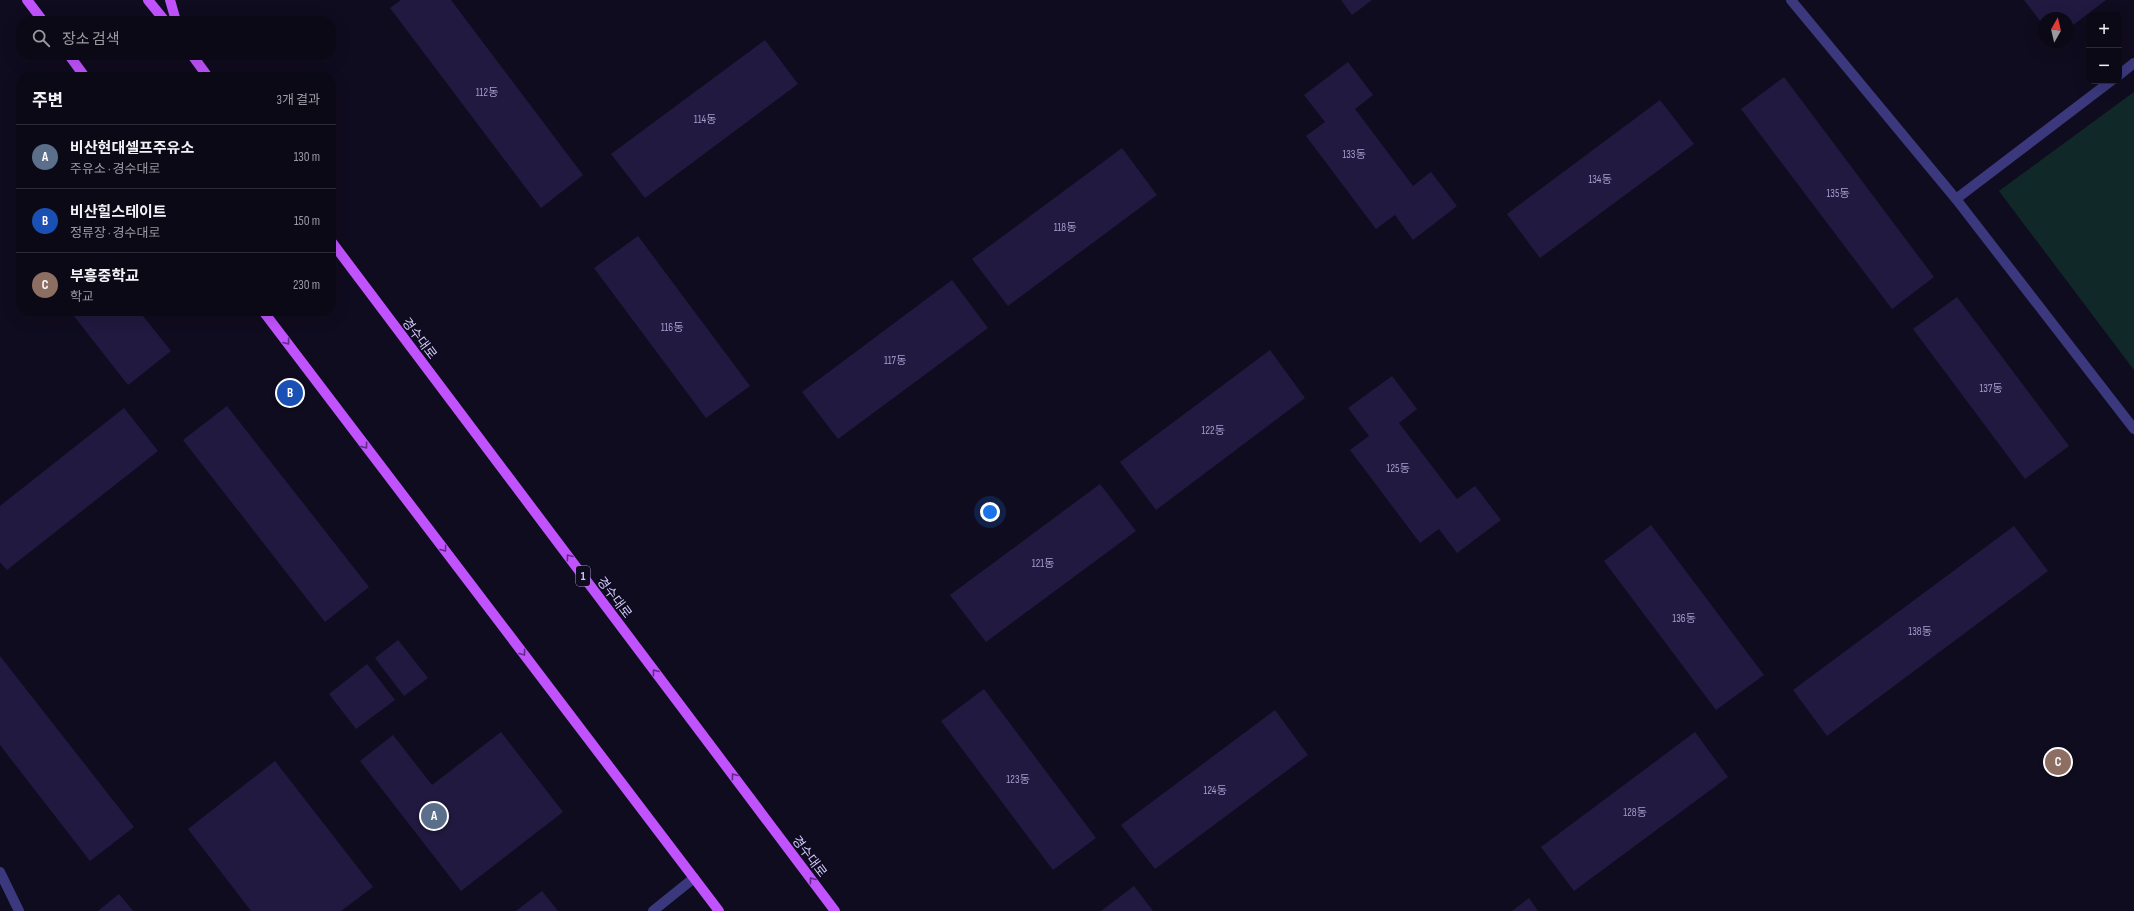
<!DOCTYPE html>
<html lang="ko">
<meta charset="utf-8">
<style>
body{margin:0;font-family:"Sofia Sans Condensed","Noto Sans KR",sans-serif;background:#1a1724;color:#f1f3f6}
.controls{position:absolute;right:12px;top:12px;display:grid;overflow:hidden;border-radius:8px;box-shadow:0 4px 16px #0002}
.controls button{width:36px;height:36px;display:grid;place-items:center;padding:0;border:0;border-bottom:1px solid #2c2a36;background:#0c0917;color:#f1f3f6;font:20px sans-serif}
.compass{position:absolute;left:2038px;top:12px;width:36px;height:36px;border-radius:50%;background:#0c0917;box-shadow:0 4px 16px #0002;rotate:8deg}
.you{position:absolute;left:990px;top:512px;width:14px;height:14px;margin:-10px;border:3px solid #fff;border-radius:50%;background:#1a73e8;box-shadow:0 0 0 6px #1a73e833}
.badge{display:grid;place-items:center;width:26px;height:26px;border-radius:50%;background:#7c3aed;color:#fff;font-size:13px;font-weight:700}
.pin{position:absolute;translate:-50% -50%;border:2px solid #fff;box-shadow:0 1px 4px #0006}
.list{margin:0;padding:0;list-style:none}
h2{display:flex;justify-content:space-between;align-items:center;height:52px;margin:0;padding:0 16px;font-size:17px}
h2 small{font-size:13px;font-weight:400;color:#9a9aa1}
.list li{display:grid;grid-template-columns:26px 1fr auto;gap:12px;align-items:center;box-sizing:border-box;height:64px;padding:0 16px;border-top:1px solid #2c2a36}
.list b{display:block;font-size:15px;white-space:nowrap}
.list p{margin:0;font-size:13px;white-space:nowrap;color:#9a9aa1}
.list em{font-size:13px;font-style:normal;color:#9a9aa1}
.icon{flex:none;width:22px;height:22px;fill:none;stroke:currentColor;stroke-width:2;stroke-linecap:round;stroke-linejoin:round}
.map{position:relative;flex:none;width:2134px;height:911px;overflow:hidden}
.search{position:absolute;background:#0c0917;box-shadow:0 4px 16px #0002;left:16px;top:16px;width:320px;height:44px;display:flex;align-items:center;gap:10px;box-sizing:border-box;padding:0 14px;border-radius:16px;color:#9a9aa1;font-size:15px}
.panel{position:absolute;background:#0c0917;box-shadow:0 4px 16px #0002;left:16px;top:72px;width:320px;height:244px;border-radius:16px}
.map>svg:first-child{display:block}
.green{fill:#102928}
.building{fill:#21193f}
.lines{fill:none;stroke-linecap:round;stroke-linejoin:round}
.minor{stroke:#3b387d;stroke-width:10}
.major{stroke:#c053fd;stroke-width:10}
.oneway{stroke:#5f2c83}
.labels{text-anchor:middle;stroke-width:3;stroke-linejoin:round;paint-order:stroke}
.number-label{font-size:11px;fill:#a59ece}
.shield{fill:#100c1f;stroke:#9792bb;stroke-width:1}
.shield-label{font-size:12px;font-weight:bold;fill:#d1cbfe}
.street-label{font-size:13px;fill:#d1cbfe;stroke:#100c1f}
</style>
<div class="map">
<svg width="2134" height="911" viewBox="0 0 2134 911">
<rect width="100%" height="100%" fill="#100c1f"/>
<path class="green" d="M2134,92v278l-135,-179z"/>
<g class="building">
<path d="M401,0h50l132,175 -42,33 -151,-200z"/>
<path d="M1341,0h31l-20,15z"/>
<path d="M2024,0h82l-38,29v-11h-24v8z"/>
<path d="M765,40l33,44 -153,114 -34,-44z"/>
<path d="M1348,62l25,33 -18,14 58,77 18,-14 26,34 -44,34 -18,-25 -19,14 -70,-93 19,-14 -21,-27z"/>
<path d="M1784,77l150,200 -42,32 -151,-200z"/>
<path d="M1660,100l34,44 -154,114 -33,-44z"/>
<path d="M1122,148l35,47 -149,111 -36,-47z"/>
<path d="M638,236l112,150 -44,32 -112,-150z"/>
<path d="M952,280l36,48 -150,111 -36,-47z"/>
<path d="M1957,297l112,149 -44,33 -112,-150z"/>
<path d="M70,311h69l32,40 -43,34z"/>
<path d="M1270,350l35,48 -149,112 -36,-48z"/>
<path d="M1392,376l25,33 -18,14 58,76 18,-13 26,34 -44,33 -18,-24 -19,14 -70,-93 19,-14 -21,-28z"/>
<path d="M227,406l142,181 -44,35 -142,-182z"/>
<path d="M124,408l34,43 -151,119 -7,-8v-56z"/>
<path d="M1100,484l36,47 -150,111 -36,-47z"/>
<path d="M1651,525l113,150 -48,35 -112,-149z"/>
<path d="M2014,526l34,45 -221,165 -34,-46z"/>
<path d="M398,640l30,38 -24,18 -29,-38z"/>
<path d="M0,656l134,171 -44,34 -90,-116z"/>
<path d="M367,664l28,36 -39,29 -27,-35z"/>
<path d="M984,689l112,149 -43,32 -112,-149z"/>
<path d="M1275,710l33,45 -153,114 -34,-44z"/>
<path d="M501,732l62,80 -102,79 -101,-130 33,-26 39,50z"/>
<path d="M1695,732l33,45 -154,114 -33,-44z"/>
<path d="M275,761l98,126 -32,24h-90l-63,-82z"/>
<path d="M1134,886l19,25h-52z"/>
<path d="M542,891l16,20h-42z"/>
<path d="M119,894l14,17h-35z"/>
<path d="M1529,898l9,13h-26z"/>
</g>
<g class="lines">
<g class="minor">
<path d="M1791,0l165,199 178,230"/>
<path d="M2119,75l15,-12"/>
<path d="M1956,199l155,-118"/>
<path d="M0,872l19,39"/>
<path d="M653,911l41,-33"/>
</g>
<g class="major">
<path d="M27,0l16,21"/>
<path d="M148,0l17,21"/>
<path d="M170,0l6,21"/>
<path d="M69,55l16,22"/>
<path d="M192,55l16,22"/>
<path d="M331,241l504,670"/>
<path d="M263,311l456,600"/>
</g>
</g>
<defs><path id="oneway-chevron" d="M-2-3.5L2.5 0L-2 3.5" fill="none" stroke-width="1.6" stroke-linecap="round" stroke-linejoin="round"/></defs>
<g class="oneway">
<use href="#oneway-chevron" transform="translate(287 342) rotate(53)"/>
<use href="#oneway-chevron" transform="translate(365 446) rotate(53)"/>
<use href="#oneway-chevron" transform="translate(444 549) rotate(53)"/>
<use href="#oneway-chevron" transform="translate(569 557) rotate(-127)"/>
<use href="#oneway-chevron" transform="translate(523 653) rotate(53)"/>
<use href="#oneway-chevron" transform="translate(655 672) rotate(-127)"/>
<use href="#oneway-chevron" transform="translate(734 776) rotate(-127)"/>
<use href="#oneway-chevron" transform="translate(812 880) rotate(-127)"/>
</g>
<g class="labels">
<g class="number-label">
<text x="487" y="96">112동</text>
<text x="705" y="123">114동</text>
<text x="1354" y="158">133동</text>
<text x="1600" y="183">134동</text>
<text x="1838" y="197">135동</text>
<text x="1065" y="231">118동</text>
<text x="672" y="331">116동</text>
<text x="895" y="364">117동</text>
<text x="1991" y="392">137동</text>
<text x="1213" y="434">122동</text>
<text x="1398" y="472">125동</text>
<text x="1043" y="567">121동</text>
<text x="1684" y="622">136동</text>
<text x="1920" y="635">138동</text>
<text x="1018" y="783">123동</text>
<text x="1215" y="794">124동</text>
<text x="1635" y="816">128동</text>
</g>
<rect class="shield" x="576" y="566" width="14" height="20" rx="3"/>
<g class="shield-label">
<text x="583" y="580">1</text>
</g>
<g class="street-label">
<text transform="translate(420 338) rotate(53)" y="5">경수대로</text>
<text transform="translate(615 597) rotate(53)" y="5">경수대로</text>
<text transform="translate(810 856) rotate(53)" y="5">경수대로</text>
</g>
</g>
</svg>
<div class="controls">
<button>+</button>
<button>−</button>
</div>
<svg class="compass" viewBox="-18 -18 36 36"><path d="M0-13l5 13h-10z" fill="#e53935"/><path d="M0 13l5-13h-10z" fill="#9a9aa1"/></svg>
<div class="you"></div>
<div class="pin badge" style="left:434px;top:816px;background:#5c6f8a">A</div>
<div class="pin badge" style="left:290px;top:393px;background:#1a4fb4">B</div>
<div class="pin badge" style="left:2058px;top:762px;background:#8d6e63">C</div>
<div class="search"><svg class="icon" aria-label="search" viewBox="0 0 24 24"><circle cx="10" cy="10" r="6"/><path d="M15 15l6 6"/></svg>장소 검색</div>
<section class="panel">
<h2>주변<small>3개 결과</small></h2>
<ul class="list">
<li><span class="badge" style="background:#5c6f8a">A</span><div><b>비산현대셀프주유소</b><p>주유소 · 경수대로</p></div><em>130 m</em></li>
<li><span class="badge" style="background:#1a4fb4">B</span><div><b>비산힐스테이트</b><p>정류장 · 경수대로</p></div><em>150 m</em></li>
<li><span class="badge" style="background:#8d6e63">C</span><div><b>부흥중학교</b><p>학교</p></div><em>230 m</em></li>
</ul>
</section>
</div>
